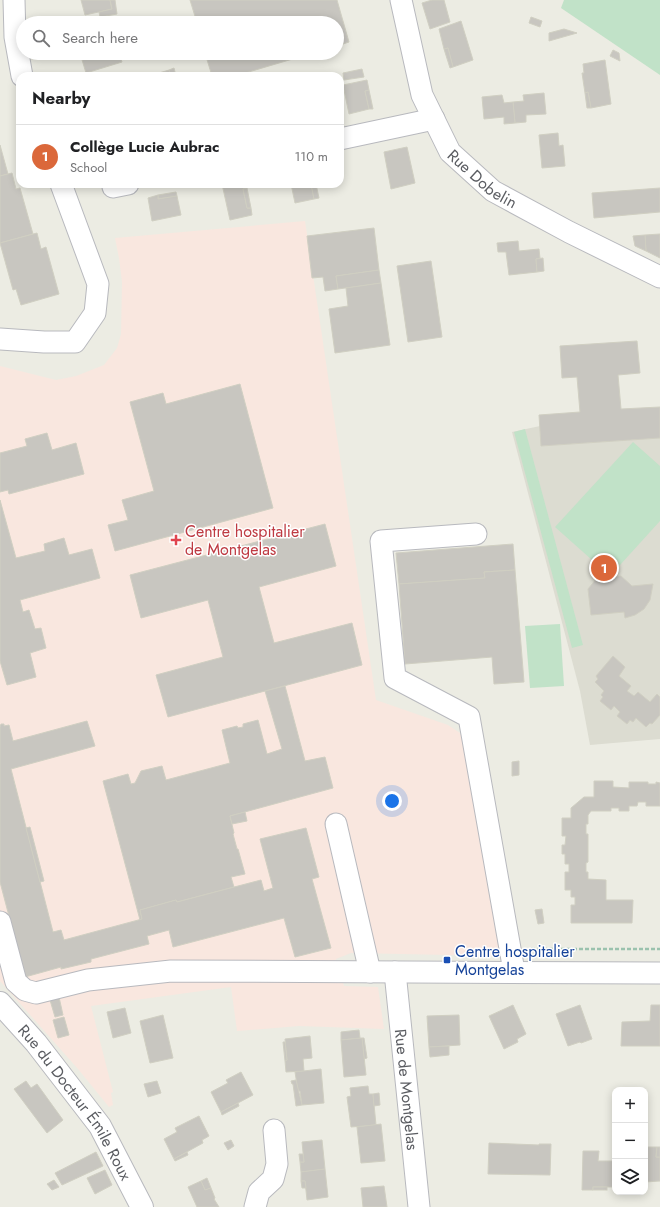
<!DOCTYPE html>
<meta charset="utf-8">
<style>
body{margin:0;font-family:Jost,sans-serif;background:#f2f2f2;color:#202124}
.controls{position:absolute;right:12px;bottom:12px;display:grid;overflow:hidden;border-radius:8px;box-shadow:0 2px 10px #0003}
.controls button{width:36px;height:36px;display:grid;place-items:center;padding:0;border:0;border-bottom:1px solid #e0e0e0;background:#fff;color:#202124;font:20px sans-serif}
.you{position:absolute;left:392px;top:801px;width:14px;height:14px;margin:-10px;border:3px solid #fff;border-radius:50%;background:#1a73e8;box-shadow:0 0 0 6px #1a73e833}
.badge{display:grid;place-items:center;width:26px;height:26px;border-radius:50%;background:#db683a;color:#fff;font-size:13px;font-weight:700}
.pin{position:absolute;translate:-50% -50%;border:2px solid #fff;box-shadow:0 1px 4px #0006}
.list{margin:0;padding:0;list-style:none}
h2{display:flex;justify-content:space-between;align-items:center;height:52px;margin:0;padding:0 16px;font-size:17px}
h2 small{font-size:13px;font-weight:400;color:#757577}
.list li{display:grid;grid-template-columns:26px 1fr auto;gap:12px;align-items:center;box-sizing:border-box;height:64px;padding:0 16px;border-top:1px solid #e0e0e0}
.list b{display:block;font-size:15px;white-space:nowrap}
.list p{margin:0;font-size:13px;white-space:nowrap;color:#757577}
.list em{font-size:13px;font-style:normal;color:#757577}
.icon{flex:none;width:22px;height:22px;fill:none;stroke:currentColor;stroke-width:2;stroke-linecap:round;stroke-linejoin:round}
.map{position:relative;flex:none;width:660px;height:1207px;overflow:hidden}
.search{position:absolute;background:#fff;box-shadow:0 2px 10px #0003;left:16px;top:16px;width:328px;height:44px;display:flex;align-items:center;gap:10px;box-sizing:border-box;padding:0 14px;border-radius:22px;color:#757577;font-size:15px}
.panel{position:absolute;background:#fff;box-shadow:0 2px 10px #0003;left:16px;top:72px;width:328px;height:116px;border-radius:12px}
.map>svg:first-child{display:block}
.education{fill:#dcdcd1}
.medical{fill:#f9e7df}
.green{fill:#c1e2c8}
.building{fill:#c8c6c0;stroke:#d0cfc2}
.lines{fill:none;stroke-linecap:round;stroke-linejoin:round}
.minor-casing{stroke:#b8b9be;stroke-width:23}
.tertiary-casing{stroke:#b8b9be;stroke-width:24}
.path{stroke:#9bc2ae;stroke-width:2.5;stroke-dasharray:4 2;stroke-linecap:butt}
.minor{stroke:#fff;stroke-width:21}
.tertiary{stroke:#fff;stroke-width:22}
.health-dot{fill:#e0444e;stroke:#fff;stroke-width:1.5}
.transit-dot{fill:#1a4fb4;stroke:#fff;stroke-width:1.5}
.labels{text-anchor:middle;stroke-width:3;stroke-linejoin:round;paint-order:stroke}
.street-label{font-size:16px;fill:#5b5d62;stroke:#fff}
.health-label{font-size:16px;fill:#be3a42;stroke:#fff;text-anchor:start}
.transit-label{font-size:16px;fill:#164399;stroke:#fff;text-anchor:start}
</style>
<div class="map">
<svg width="660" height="1207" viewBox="0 0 660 1207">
<rect width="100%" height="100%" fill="#ecece3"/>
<path class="education" d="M540,426l2,20 118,-8v301l-70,6 -10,-54 -68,-259z"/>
<path class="medical" d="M305,221l71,479 72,25 12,8 6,12 34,211 -149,-3 -15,6 8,27 34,1 6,42 -85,-3 -62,5 -6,-44 -140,19 22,86 -2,1 2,12 -4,2 -31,-38 -78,-88v-615l56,14 20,-4 28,-11 13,-17 4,-14 1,-52 -3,-24 -4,-20z"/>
<g class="green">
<path d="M564,0h96v75l-99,-67z"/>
<path d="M525,429l58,216 -11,3 -58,-216z"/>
<path d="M633,442l27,24v55l-50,55 -55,-49z"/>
<path d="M560,624l4,62 -34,2 -5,-62z"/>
</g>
<g class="building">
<path d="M81,0h29l2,9 -27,6z"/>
<path d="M110,0h5l2,14 -17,3 -1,-5 13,-3z"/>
<path d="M190,0h147l12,42 -12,4v-23h-140z"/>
<path d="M432,0h12l6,22 -20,7 -8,-26z"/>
<path d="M531,17l11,4 -2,6 -11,-4z"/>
<path d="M461,21l12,39 -20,7 -5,-19 -4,1 -5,-20z"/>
<path d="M564,29l13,4 -28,8v-8z"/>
<path d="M448,48l5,19 -3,1 -6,-19z"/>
<path d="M613,50l6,3 1,8 -10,-5z"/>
<path d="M80,53h39l3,9 -36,11z"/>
<path d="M205,53h108l-78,23h-23z"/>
<path d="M605,60l6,44 -20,4 -3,-16 -3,1 -3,-20h2l-1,-9z"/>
<path d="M174,68l2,8h-5l-2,-6z"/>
<path d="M362,69l2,8 -20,3 -1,-7z"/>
<path d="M169,70l2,6h-22z"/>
<path d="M367,80l2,10 -4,1 4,18 -20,5 -6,-29z"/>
<path d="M369,90l4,19h-4l-4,-18z"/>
<path d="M588,92l3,16h-4l-2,-15z"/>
<path d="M544,93l2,21 -20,1v7l-11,1 -2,-21 11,-1 -1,-6z"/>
<path d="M502,95l2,8 9,-1 2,21 -11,1v-7l-20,2 -2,-22z"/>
<path d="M558,133l1,13 4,-1 2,21 -23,2 -3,-33z"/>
<path d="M0,145l8,29 -8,2z"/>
<path d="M407,147l8,36 -24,6 -7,-37z"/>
<path d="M12,173l4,16 4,-1 13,46 -33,9v-67z"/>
<path d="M222,184h24l1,4 -4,1 4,19h4l1,7 -22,5z"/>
<path d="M291,184h20l3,15 -19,4z"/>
<path d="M311,184h5l3,14 -5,1z"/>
<path d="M247,188l4,20h-4l-4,-19z"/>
<path d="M660,188v24l-66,6 -2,-25z"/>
<path d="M176,192l1,4 -19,3v-4z"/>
<path d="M158,195v4l19,-3 4,19 -29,6 -4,-23z"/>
<path d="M374,228l5,42 -43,6 2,13 -13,2 -2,-14 -11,1 -5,-42z"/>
<path d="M37,233l4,16 5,-2 13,47 -38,11 -5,-16 -3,1 -13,-47z"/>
<path d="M660,234v24l-14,-7 -1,-16z"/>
<path d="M645,235l1,16 -11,-5 -2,-10z"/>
<path d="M518,241l1,10 20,-2 1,9 -4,1 1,13 -28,3 -3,-23h-8l-1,-9z"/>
<path d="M543,258l1,13 -7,1 -1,-13z"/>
<path d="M431,261l11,76 -34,5 -11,-76z"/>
<path d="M379,270l2,13 -43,6 -2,-13z"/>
<path d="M381,283l9,62 -55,8 -6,-44 19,-3 -2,-18z"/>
<path d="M637,341l3,32 -22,2 3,34 39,-2v31l-119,8 -2,-31 41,-3 -3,-35 -15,1 -2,-32z"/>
<path d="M240,384l33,124 -158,43 -7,-26 20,-5 -6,-20 32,-9 -24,-89 33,-9 3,11z"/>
<path d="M47,433l5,17 24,-7 8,31 -75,20 -1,-4 -8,2v-39l27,-7 -2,-7z"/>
<path d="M0,500l16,58 29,-7 -1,-7 20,-6 5,17 23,-6 8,29 -80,22 3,12 6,-2 6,19 6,-1 5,20 -16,5 6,24 -29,8 -7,-24z"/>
<path d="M325,524l11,42 -77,21 15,56 78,-20 10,42 -194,52 -12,-42 67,-18 -15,-57 -67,18 -11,-43z"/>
<path d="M513,544l2,26 -31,2 1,6 -86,6 -3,-31z"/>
<path d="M515,570l9,112 -30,2 -2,-27 -87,7 -6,-80 86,-6 -1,-6z"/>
<path d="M621,576l11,10 21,-2 -3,16 -6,9 -9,6 -10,3 -1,-6 -33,3 -3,-26 9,-11z"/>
<path d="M613,656l12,11 -6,9 12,10 -4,5 7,5 4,-4 12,10 7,-8 3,3v18l-8,9 -2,-1 -4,4 -10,-9 -3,4 -3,-2 -3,4 -10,-8 3,-4 -6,-6 -3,4 -11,-9 3,-4 -2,-2 3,-4 -9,-9 3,-3 -2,-3z"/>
<path d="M285,686l20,75 20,-4 8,31 -103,28 4,17 -1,1 4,15h1l7,25 -14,3 3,10 -57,15 -1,-2 -36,10 2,9 -2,1 -37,-139 25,-7 3,10 4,-1 6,-12 21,-5 4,14 64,-17 -8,-33 15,-4 1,2 5,-1v-3l15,-4 9,34 15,-5 -17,-58z"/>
<path d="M87,721l8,25 -84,23 42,163 8,-2 3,10 78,-21 -2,-9 36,-10 1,2 84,-22 3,11 9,-3 -13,-49 46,-11 13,49 -7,2 19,69 -36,9 -11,-39 -111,29 -4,-17 -22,6 2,8 -58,15v3l-30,7v-2l-36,10 -25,-95v-155l1,-3h3v2l5,-1 4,16z"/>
<path d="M519,761v14l-7,1v-14z"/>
<path d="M594,781h19v6l16,1v-6h19v2h8v-2l4,1v23h-14v-4h-8l-1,4h-8v5h-10v-3h-8v3h-20l-3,4v9h-2v10h2v28l-2,1v9h2v7l18,1v20h27l-1,23h-61v-18h4v-8h-4v-7h-6v-18h4v-8h-4v-10h-3v-9h3l1,-9h-4v-18h9v-10l13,-11h10z"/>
<path d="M245,812l2,9 -15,3 -2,-8z"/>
<path d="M30,827l14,54 -4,1 -14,-54z"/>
<path d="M542,909l2,14 -6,1 -3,-14z"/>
<path d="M59,997l4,18 -8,2 -5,-17z"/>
<path d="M513,1005l13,29 -9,5 1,3 -14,7 -15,-33z"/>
<path d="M580,1005l12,34 -11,4 -1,-1 -12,4 -12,-32z"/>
<path d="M651,1005h9v41h-39l1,-24 28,-1z"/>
<path d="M125,1008l6,25 -18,5 -6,-26z"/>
<path d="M163,1015l10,43 -23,5 -10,-42z"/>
<path d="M459,1015l1,30 -31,2 -2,-31z"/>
<path d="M64,1017l5,18 -11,3 -5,-18z"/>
<path d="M359,1030l1,8 -19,2v-8z"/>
<path d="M310,1036l2,22 -9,1 1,12 -18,1 -1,-11 2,-1 -2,-21z"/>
<path d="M362,1038h2l3,20 -3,1z"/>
<path d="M362,1038l4,37 -22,2 -3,-37z"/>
<path d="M283,1042h2l2,18 -2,1z"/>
<path d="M449,1046v9l-19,2 -1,-10z"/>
<path d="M321,1069l3,34 -22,2 -2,-14h-2l-3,-19z"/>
<path d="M241,1072l12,23 -32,17 -10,-20 17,-9 -2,-3z"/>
<path d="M296,1080l6,25 -6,1 -3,-22h-1l-1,-3z"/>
<path d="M26,1081l5,7 6,-4 26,36 -16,13 -33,-44z"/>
<path d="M157,1081l4,12 -13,4 -4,-13z"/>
<path d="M368,1086l1,8h4l3,31 -25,2 -4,-30 4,-1 -1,-8z"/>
<path d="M379,1093l1,12 -6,1 -1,-12z"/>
<path d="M238,1103l1,3 -17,9 -1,-3z"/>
<path d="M199,1116l10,20 -7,4 1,3 -29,16 -10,-20 13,-7 -2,-4z"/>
<path d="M381,1124l4,37 -24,2 -4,-36z"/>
<path d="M231,1140l3,6 -6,4 -4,-7z"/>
<path d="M322,1140l3,29 -24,3 -1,-10h4l-2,-20z"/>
<path d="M489,1143l50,2v-1h12l-1,31 -62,-1z"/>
<path d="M645,1147h12l-1,10h4v24l-15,1z"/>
<path d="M657,1147h3v10h-4z"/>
<path d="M583,1151h16l-1,10h17v26h-22v3h-11z"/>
<path d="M96,1152l7,14 -41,19 -7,-12z"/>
<path d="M187,1152l1,3 -13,6 -1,-2z"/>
<path d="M299,1154h4l1,8h-4z"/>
<path d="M325,1169l3,28 -21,3 -2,-19h-4v-9z"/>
<path d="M105,1170l7,15 -17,9 -8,-16z"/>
<path d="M207,1178l4,10 -6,2 -4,-9z"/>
<path d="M54,1180l5,7 -7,3 -5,-6z"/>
<path d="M201,1181l4,9 6,-2 4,10 -1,1 5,8h-22l-9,-20z"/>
<path d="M301,1181h4l1,7h-4z"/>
<path d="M384,1186l3,21h-24l-2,-19z"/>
<rect x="593" y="1187" width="14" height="3"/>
</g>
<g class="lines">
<defs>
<g id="minor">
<path d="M14,0l1,37 7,39"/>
<path id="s1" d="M401,0l21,95 28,57 43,39 76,41 91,45"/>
<path d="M340,139l94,-20"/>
<path d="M113,187l15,-3"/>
<path d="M0,339l44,3h31l20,-29 3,-29 -37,-100"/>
<path d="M476,534l-95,7 14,137 74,39 45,254"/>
<path d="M336,824l34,148"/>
<path d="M0,922l16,60 9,8 11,3 52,-13 83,-9 489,2"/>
<path id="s2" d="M395,972l24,235"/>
<path d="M255,1207l4,-15 14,-13 4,-15 -3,-34"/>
</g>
<g id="tertiary">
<path id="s3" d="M0,1003l36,40 64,83 42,81"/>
</g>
</defs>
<use href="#minor" class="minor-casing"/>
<use href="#tertiary" class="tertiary-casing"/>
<path class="path" d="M531,949h129"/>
<use href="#minor" class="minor"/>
<use href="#tertiary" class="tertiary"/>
</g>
<path class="health-dot" d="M174 534h4v4h4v4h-4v4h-4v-4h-4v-4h4z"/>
<rect class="transit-dot" x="443" y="956" width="8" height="8" rx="2"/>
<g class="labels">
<g class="street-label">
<text dy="6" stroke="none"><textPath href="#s1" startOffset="203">Rue Dobelin</textPath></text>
<text dy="6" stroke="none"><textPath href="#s2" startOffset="118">Rue de Montgelas</textPath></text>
<text dy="6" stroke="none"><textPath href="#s3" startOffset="125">Rue du Docteur Émile Roux</textPath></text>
</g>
<g class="health-label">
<text x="185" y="537">Centre hospitalier<tspan x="185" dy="18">de Montgelas</tspan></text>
</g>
<g class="transit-label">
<text x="455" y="957">Centre hospitalier<tspan x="455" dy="18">Montgelas</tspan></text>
</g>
</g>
</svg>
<div class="controls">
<button>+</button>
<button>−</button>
<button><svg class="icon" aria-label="layers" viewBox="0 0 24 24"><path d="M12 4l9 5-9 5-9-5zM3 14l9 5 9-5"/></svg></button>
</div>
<div class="you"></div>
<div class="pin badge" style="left:604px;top:568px">1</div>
<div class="search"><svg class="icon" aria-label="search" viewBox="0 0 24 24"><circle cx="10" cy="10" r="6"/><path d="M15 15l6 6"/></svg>Search here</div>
<section class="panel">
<h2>Nearby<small></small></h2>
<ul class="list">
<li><span class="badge">1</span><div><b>Collège Lucie Aubrac</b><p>School</p></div><em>110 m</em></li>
</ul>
</section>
</div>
